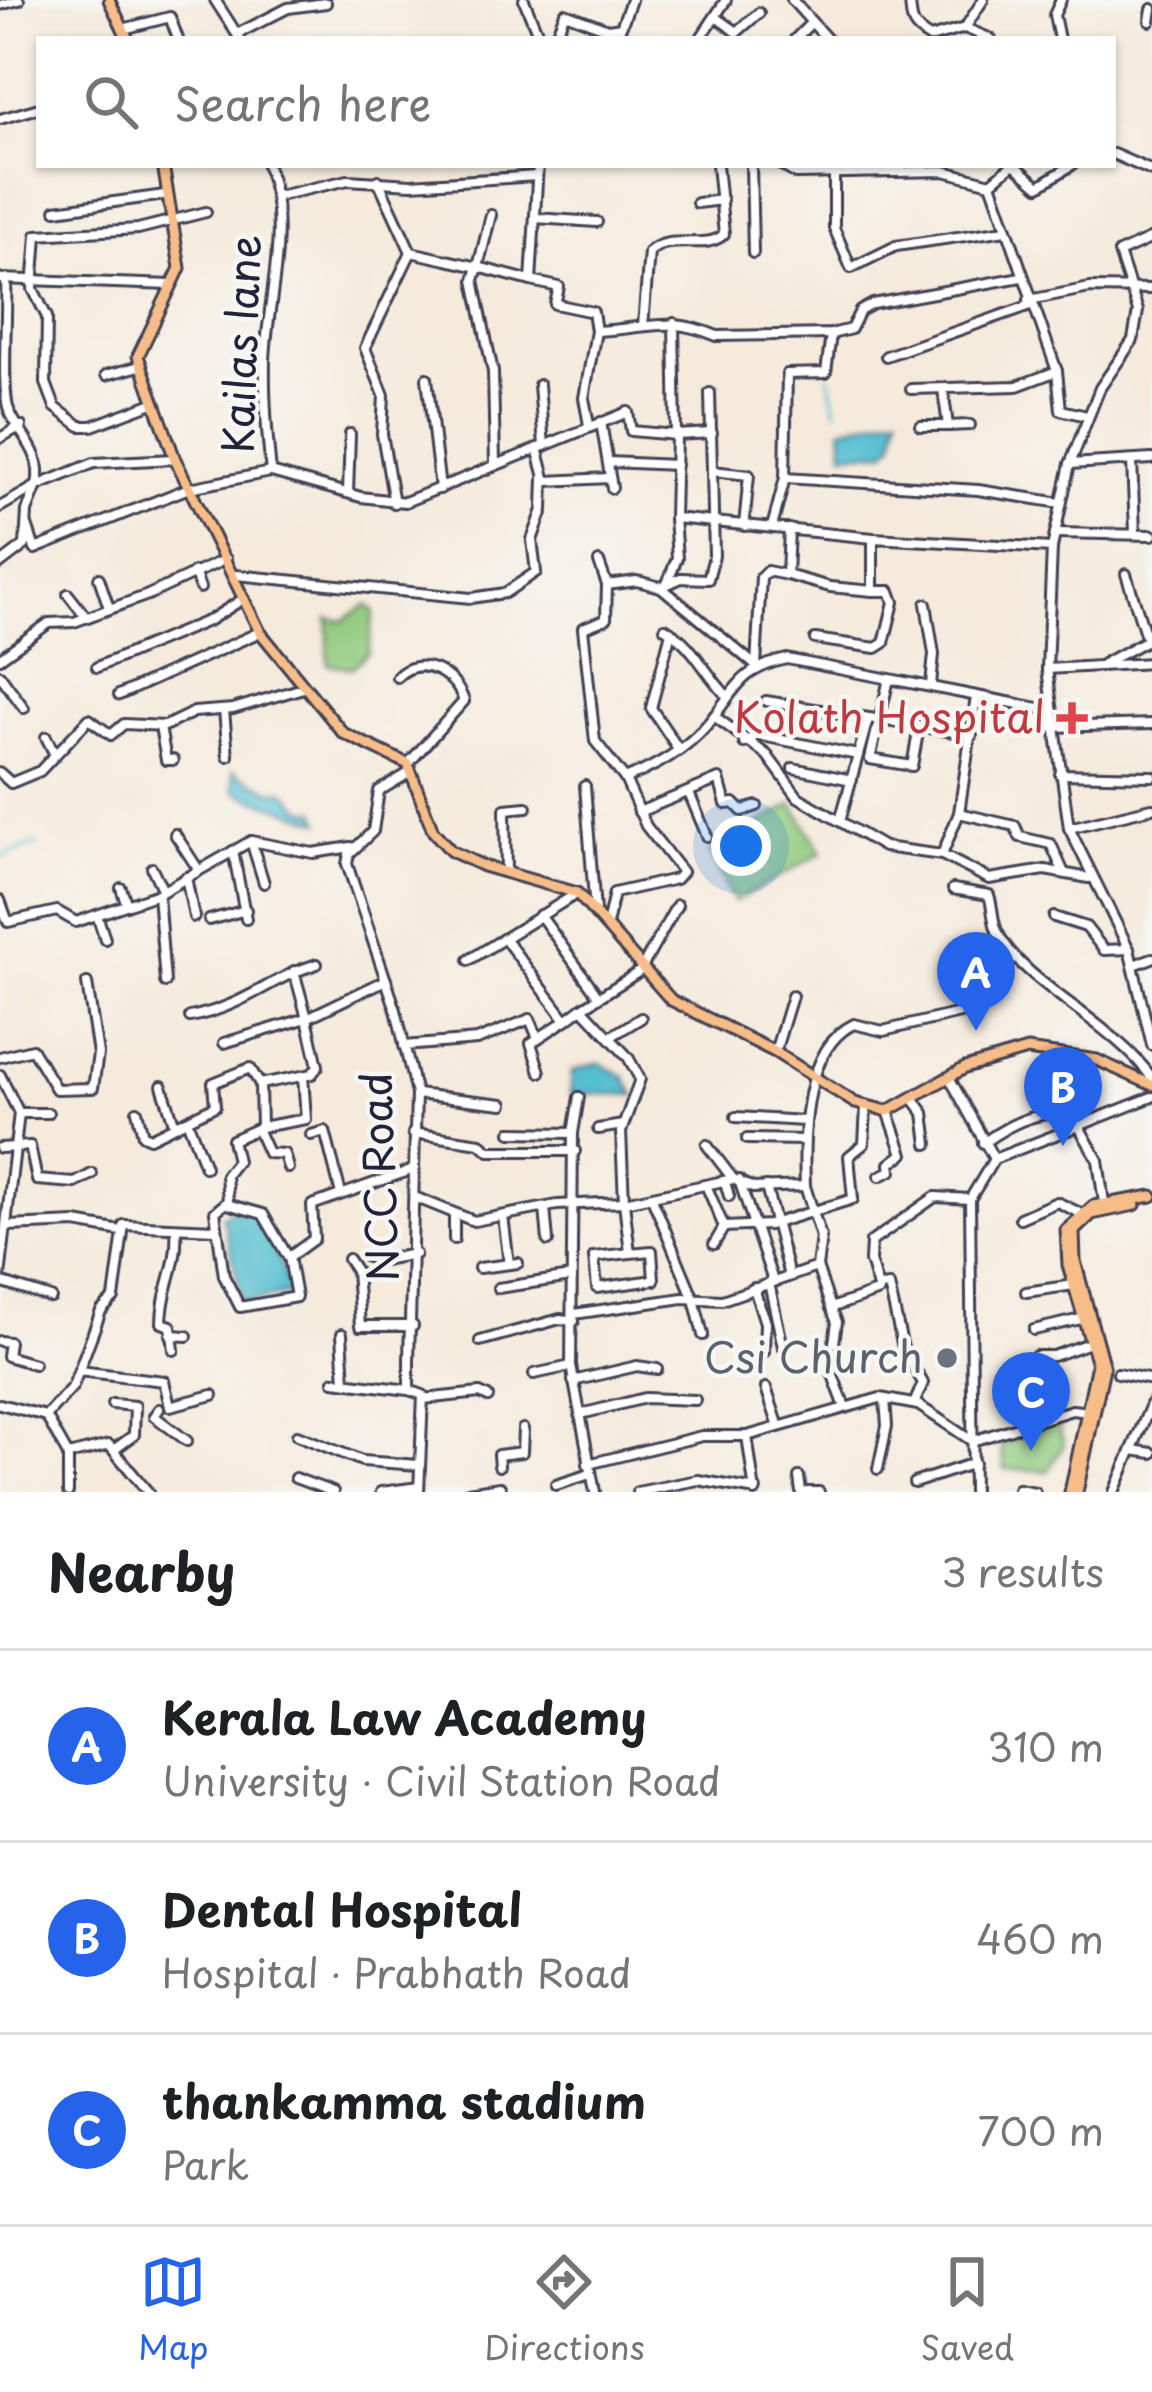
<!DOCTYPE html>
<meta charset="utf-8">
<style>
body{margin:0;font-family:"Playpen Sans",sans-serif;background:#f2f2f2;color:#202124}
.you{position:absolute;left:741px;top:846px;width:42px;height:42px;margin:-30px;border:9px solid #fff;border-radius:50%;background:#1a73e8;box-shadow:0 0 0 18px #1a73e833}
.badge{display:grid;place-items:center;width:78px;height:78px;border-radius:50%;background:#2563eb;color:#fff;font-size:39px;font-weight:700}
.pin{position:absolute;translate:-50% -99px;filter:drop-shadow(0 3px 6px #0008)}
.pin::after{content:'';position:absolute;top:63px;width:42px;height:36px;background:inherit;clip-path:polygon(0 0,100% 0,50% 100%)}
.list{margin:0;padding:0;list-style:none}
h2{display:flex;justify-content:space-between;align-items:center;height:156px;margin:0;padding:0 48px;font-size:51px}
h2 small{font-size:39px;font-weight:400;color:#757577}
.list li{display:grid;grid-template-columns:78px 1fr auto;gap:36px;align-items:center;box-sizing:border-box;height:192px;padding:0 48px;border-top:3px solid #e0e0e0}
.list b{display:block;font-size:45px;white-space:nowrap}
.list p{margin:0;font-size:39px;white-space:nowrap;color:#757577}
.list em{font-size:39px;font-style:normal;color:#757577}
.icon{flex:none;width:66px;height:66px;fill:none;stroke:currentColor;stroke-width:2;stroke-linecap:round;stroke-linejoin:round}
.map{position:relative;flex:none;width:1152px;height:1492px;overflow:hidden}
.search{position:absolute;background:#fff;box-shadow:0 3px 9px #0004;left:36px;right:36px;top:36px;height:132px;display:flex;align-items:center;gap:30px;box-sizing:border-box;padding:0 42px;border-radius:0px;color:#757577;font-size:45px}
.sheet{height:732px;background:#fff}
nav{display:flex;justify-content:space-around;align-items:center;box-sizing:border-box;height:168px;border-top:3px solid #e0e0e0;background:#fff;font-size:33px;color:#757577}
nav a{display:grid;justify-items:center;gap:6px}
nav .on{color:#2563eb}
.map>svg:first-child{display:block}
.green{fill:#91ca7e;stroke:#5a765c;stroke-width:3}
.water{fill:#56bfd2;stroke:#3c7086;stroke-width:3}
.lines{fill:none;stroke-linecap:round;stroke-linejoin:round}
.stream{stroke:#56bfd2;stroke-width:3}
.minor-casing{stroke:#424053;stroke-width:14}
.major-casing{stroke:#424053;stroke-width:15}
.minor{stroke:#fff;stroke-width:8}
.major{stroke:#f7bd88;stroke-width:9}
.health-dot{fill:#e0444e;stroke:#f6f6f2;stroke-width:4.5}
.worship-dot{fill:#6b7280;stroke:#f6f6f2;stroke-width:4.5}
.labels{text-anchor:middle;stroke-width:9;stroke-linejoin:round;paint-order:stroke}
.street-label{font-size:42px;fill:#22223b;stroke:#f6f6f2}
.health-label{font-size:42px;fill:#be3a42;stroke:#f6f6f2;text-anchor:end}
.worship-label{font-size:42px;fill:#5b616d;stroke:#f6f6f2;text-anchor:end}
</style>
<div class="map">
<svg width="1152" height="1492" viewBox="0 0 1152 1492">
<rect width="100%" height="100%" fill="#f6f6f2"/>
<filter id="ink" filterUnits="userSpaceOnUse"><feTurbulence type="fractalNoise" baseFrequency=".00833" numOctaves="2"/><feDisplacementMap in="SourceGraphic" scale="24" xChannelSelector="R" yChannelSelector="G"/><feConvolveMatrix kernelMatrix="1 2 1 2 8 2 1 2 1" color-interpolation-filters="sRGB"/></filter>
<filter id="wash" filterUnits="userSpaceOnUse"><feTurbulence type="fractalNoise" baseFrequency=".004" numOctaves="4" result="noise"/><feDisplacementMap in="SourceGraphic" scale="48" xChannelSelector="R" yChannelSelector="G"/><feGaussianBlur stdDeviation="2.7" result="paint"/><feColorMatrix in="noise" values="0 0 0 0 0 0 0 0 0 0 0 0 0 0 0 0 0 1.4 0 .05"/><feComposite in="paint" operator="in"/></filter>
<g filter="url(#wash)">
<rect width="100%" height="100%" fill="#f5eadc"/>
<g class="green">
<path d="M367,605l7,6 -6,42 -16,15 -24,-4v-46l15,3z"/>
<path d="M793,804l29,49 -88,49 -25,-50z"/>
<path d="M1058,1423l6,22 -16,26 -43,-2 -4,-24z"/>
</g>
<g class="water">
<path d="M899,414l-5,29 -8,8 -42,2 -2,-25z"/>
<path d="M233,771l39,20 11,-1 21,19 12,2 5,11 -81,-28 -6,-4z"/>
<path d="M599,1063l25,13 11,19 -64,-2 1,-22z"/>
<path d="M232,1209l18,2c21,27 31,50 41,82l-48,10 -21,-88z"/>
</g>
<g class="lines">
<g class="stream">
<path d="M1143,196l9,3"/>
<path d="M829,376l7,34"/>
<path d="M0,857l37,-13"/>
</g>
</g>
</g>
<g filter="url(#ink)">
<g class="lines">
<defs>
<g id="minor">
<path d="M215,0l25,39"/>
<path d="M524,0l16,39"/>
<path d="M792,0l35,39"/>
<path d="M910,0c1,21 1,27 20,38l35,-10"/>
<path d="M983,0l-18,28 26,11"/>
<path d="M0,5l19,-5"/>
<path d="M716,17l21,15 22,-19"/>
<path d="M1150,21l2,-12"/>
<path d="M123,29l47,-12 8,22"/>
<path d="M237,34l51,-26 38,-5"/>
<path d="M554,39l11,-26 43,16 13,-2 10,-27"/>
<path d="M700,39l26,-39"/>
<path d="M795,39l17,-17"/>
<path d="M1059,39l-5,-24 7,-15"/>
<path d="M0,119l39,-11"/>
<path d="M1113,154l39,17"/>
<path d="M751,165l2,88"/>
<path d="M781,165l15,9 148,-3 47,12 66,188 4,39 26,6"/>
<path d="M834,165v63l17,40 45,-22 110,-16"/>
<path d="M1015,165l24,21 33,-21"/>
<path d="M378,180l33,72 67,15 13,-52"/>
<path d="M991,183l21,-18"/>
<path d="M278,196l70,-16 63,4 126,-8"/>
<path d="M697,203l25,-3"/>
<path d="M56,210l109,-15"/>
<path d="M535,218l62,4"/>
<path d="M1152,238l-33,15 19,58 -5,29 -33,48 -30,76 -18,84 -5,121 22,159 60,121 23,96"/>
<path d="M0,279l172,6"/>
<path d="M6,279c2,27 -5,113 3,131 11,27 35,41 28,76l57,-23 81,-4"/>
<path d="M531,281l28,6 -4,17 38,8 3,19"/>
<path d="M1029,300l61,-12 62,1"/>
<path d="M674,323l2,112 36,-2"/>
<path d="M643,326l6,-74c22,-20 57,0 75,-18l-7,-69"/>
<path d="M886,356l145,-51"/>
<path d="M106,375l34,-9"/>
<path d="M427,378l13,111"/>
<path d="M539,385l5,61"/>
<path d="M911,389l106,-3 40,-15"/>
<path d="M710,393l2,78"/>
<path d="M153,403l-61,23h-12l-25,-19 -9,-24 1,-66 -14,-28 4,-54 101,-6 68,-17"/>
<path d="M601,422l11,66"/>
<path d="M589,425l-5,-27 12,-67c52,-2 71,-16 121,5l114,-2 20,-5 9,-18 13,-7 148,-27"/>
<path d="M921,426h27l-5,-37"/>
<path d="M948,426l22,-1"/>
<path d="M0,438l21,-12"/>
<path d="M537,448l9,33 64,-3"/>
<path d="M1132,461l3,71"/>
<path d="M609,462l67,3"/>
<path d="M495,464l-2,-92 -19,-92 4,-13 53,14 7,-116"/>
<path d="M1070,464l82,-5"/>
<path d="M271,472l90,25 44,5 223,-90 3,19 45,4 -2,83 199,20"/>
<path d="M785,478l193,12 83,13"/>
<path d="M348,493l2,-59"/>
<path d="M394,503l-12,-69 2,-39 -19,-47 46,-96"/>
<path d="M0,507l35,-20"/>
<path d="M27,525l8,24 154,-61 82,-16c-4,-37 -7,-75 -6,-112 3,-66 26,-131 2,-195"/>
<path d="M772,527l13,-49 2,-104 39,-1 5,-39"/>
<path d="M1055,533l97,2"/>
<path d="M599,562l8,23"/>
<path d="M0,564l25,-19 2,-34 10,-25"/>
<path d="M194,572l6,16"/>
<path d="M236,575l235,23 34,-5 31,-21 -4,-32 11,-30 1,-32"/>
<path d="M787,575l43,12 43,4"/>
<path d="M99,578l10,30"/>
<path d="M668,581l9,-23 -3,-40"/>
<path d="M661,587l94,78"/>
<path d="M68,594l18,23"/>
<path d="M926,604l8,50 -3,31"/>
<path d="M665,628c30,18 37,42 62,68"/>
<path d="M671,632l-20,76 28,42"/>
<path d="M815,639l61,9 8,-5 10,-41 -4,-11h-17v-53l179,10"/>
<path d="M0,658l49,-35 25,-1 74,-27 78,-36"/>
<path d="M1103,664l44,-24 -21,-66"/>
<path d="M756,666l5,-89 6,-6 20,4 2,-46"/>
<path d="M97,667l113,-47 33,-21"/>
<path d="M1047,669l105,-6"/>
<path d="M0,675l24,33"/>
<path d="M397,677c23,-23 57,-5 67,24l-56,63"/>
<path d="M889,679l-19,80 42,7 7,-39"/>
<path d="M119,695l141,-63"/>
<path d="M766,701l206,34"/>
<path d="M224,710l4,46"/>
<path d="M714,716l53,39 31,42 86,50 58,8 47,24 56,-9 44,8"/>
<path d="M160,727l6,33h7"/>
<path d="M1052,727l100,-3"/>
<path d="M46,737l9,18"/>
<path d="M744,743l13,-8 101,20"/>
<path d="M793,768l59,12"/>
<path d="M0,773l11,10 29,-12 49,-52 22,16 13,-11 41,2 29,-14 39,-3 70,-21"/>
<path d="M409,773l-30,18 -6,40 -24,23 -2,10 49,146 20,84 -7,267v29l14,5 -4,97"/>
<path d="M1060,774l92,2"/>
<path d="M625,779c30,-12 57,-27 79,-51 32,-35 31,-58 83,-69l262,51"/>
<path d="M585,786l10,125"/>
<path d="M689,793l18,43"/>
<path d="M639,812l80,-33 7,25 8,-1 8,8 15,-5"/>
<path d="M959,813l56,13 5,11 31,7 13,29"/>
<path d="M840,821l28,-102"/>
<path d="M1069,828l83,-20"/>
<path d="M175,834l23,35"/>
<path d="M251,841l13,42"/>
<path d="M233,851l13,68"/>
<path d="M942,855l17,-42 17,-116"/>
<path d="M152,868l11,23"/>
<path d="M506,873l-1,-64 22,-2"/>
<path d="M186,877l8,40"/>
<path d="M121,888l6,17"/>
<path d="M953,889l36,6c4,12 3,24 8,36 24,52 116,91 155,147"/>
<path d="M158,894l7,88"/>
<path d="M0,900l8,22 49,-11 19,11 82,-28 93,-53 62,12 38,-6"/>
<path d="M97,915l8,24"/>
<path d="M540,915l58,81"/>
<path d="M1054,917l32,10 18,23 25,-1"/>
<path d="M209,920l37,-10"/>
<path d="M607,925l7,-32 62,-14 6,-7 -36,-46 -21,-47 -30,-38 -12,-113 23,-9 1,-34 30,-4 24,6 20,-9 27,1 6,-23 -2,-85 37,4 -5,51"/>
<path d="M505,939l61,81 16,-12"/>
<path d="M469,960l107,-66"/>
<path d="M1134,965l18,-7"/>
<path d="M190,1017c56,-11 78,-38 127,-53"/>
<path d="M610,1037l31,-19"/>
<path d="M224,1043l83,-25 -13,-47"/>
<path d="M404,1046l73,-6 53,-21 8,19"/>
<path d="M775,1052l17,-56"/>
<path d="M0,1057l32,-8 24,40 37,-1 5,-34 -11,-71"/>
<path d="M540,1072l-9,-29 35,-23"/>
<path d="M0,1075l19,38 -19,164"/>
<path d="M949,1077l45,82"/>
<path d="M260,1084l1,43 -29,13 5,21 -11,14 2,26 -13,11 9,64 16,31 56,-10 -7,-40 25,-18 -2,-34 102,-36"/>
<path d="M162,1086l13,40"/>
<path d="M416,1094l87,10"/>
<path d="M914,1100l10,13 4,31"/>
<path d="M137,1111l6,24 7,3 65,-32 -2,-23 37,-15 10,16 52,-10 6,-8 -11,-48 79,-38"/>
<path d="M19,1113h29"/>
<path d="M736,1117l69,4"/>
<path d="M187,1120l18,47"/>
<path d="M261,1127l45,-8 -3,-43"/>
<path d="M598,1129l25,-4"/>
<path d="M258,1131l10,22 16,1 4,14"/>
<path d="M511,1132l62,1 -2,233 24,126"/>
<path d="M413,1133l67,10 9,8h86"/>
<path d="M573,1133l6,-36"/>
<path d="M311,1135l14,-4 16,63"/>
<path d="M747,1139l57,1"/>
<path d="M983,1143c25,-18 60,-38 91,-25l24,42 6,43"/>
<path d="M707,1145l26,34"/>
<path d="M0,1148l30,-2 7,34 38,3 17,-9"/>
<path d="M880,1176l11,-5 -1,-7 13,-10 -15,-43"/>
<path d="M739,1180l34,101"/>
<path d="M725,1182l4,14"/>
<path d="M706,1185l18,42 45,-2 84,-26 -4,-43 15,-12 2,-36"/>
<path d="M766,1187l23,89"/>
<path d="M417,1198l57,23 83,-16 67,-3 -3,-70 19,-53 -12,-22 -46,-49 58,-37 37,-66"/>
<path d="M652,1198l42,101 9,36"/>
<path d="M227,1204l36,10 25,43"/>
<path d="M545,1208l3,33"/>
<path d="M503,1216l6,48"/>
<path d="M1020,1218l37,-16 23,11"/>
<path d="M8,1226l68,-3 45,8"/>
<path d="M454,1239v-25"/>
<path d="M714,1244l10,-17"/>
<path d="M630,1253l22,-2 2,29 -57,8 -3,-31 36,-4 -6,-51 109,-23 20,9 52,-2c-2,-48 -2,-138 49,-162l29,7 77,-18 54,-55"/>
<path d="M367,1257l16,3 32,-6"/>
<path d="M348,1259l8,12 4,55h53"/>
<path d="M817,1267l14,41 48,-17 -9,-30 1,-19 64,-45 35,2"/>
<path d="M479,1268l39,-5"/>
<path d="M0,1282l51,16"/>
<path d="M769,1283l14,64"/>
<path d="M881,1287l8,-1 14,62 20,35 -9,21"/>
<path d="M498,1288l73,-11"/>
<path d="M754,1288l11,35 -1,29"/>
<path d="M1026,1292l48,-7"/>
<path d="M831,1308l6,14 -3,21"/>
<path d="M574,1314l109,-16 39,2 95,-33 4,-30 -16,-51"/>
<path d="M1034,1330l51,-12"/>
<path d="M342,1334l3,48"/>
<path d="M171,1335l16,1"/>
<path d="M0,1341l9,1 -2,14 27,8"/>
<path d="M480,1341l80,-22 14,2"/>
<path d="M174,1350l-3,-24 -9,-3c0,-36 17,-56 14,-94"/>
<path d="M1036,1356h17l39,-14"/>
<path d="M831,1370l14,37"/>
<path d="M79,1371l85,10 6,25 43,-11"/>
<path d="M1118,1373l34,7"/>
<path d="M534,1374l37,-8"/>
<path d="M334,1381l75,9"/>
<path d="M573,1381l64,-15 20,3"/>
<path d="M766,1388l12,36"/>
<path d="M423,1399l57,-6 8,4"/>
<path d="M0,1404l46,12 22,39 41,-10 39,47"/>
<path d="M112,1404l23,2 -1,29 -19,14"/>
<path d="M159,1409l-5,7 33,25"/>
<path d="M581,1414l64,-16 50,2"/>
<path d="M46,1416l27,-30 28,-75 13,-13 10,-73 91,4"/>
<path d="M297,1435l65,26 57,4"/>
<path d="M747,1436l133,-38 38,7 54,36 100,-31 17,2"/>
<path d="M1132,1450l20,3"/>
<path d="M68,1455v37"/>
<path d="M588,1464l114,-28h45l8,56"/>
<path d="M499,1466l-1,-11 24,-3 1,-23"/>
<path d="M878,1469l9,-43 -2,-27"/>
<path d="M799,1477l2,15"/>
<path d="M295,1478l38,14"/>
<path d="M914,1483l60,-20"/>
<path d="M556,1485l34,-11"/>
<path d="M1018,1489l17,3"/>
<path d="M381,1492l38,-5"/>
<path d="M468,1492l32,-5 2,5"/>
<path d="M637,1492l61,-12 58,10"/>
<path d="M807,1492h12"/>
<path d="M973,1492l-3,-293 24,-40 158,-62"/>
<path d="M1114,1492l38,-90"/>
</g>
<g id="major">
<path d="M109,0l19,39"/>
<path d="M163,165l17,103 -42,88 37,103 85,173 83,101 65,31 25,67 18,20 32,15 94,27 94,107 104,52 80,51 33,8 77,-43 62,-18 70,10 55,25"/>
<path d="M1070,1492l27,-128 -29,-99 -2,-35 27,-24 59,-10"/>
<path d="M1077,1492l27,-124 -29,-107 -1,-30 18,-17 43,-9"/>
</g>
</defs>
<use href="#minor" class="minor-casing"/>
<use href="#major" class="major-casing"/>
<use href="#minor" class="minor"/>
<use href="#major" class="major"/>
</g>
</g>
<path class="health-dot" d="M1066 700h12v12h12v12h-12v12h-12v-12h-12v-12h12z"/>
<circle class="worship-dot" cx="947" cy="1358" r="12"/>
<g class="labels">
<g class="street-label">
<text transform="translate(242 344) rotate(-88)" y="15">Kailas lane</text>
<text transform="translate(380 1177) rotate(-92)" y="15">NCC Road</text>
</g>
<g class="health-label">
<text x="1045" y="733">Kolath Hospital</text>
</g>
<g class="worship-label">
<text x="923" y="1373">Csi Church</text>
</g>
</g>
</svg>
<div class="you"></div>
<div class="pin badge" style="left:976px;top:1031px">A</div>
<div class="pin badge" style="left:1063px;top:1146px">B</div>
<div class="pin badge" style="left:1031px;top:1451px">C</div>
<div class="search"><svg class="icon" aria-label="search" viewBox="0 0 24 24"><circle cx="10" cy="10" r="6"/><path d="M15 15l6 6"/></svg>Search here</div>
</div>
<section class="sheet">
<h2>Nearby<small>3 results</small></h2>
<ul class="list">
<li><span class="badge">A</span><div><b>Kerala Law Academy</b><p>University · Civil Station Road</p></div><em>310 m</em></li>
<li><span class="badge">B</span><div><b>Dental Hospital</b><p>Hospital · Prabhath Road</p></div><em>460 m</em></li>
<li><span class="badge">C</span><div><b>thankamma stadium</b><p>Park</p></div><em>700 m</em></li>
</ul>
</section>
<nav>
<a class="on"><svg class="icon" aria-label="map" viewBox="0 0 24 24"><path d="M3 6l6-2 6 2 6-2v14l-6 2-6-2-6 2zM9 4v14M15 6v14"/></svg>Map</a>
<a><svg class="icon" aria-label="directions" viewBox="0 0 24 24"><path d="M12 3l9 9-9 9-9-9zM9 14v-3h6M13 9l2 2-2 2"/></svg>Directions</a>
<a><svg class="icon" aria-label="saved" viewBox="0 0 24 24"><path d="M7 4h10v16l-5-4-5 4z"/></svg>Saved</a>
</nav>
